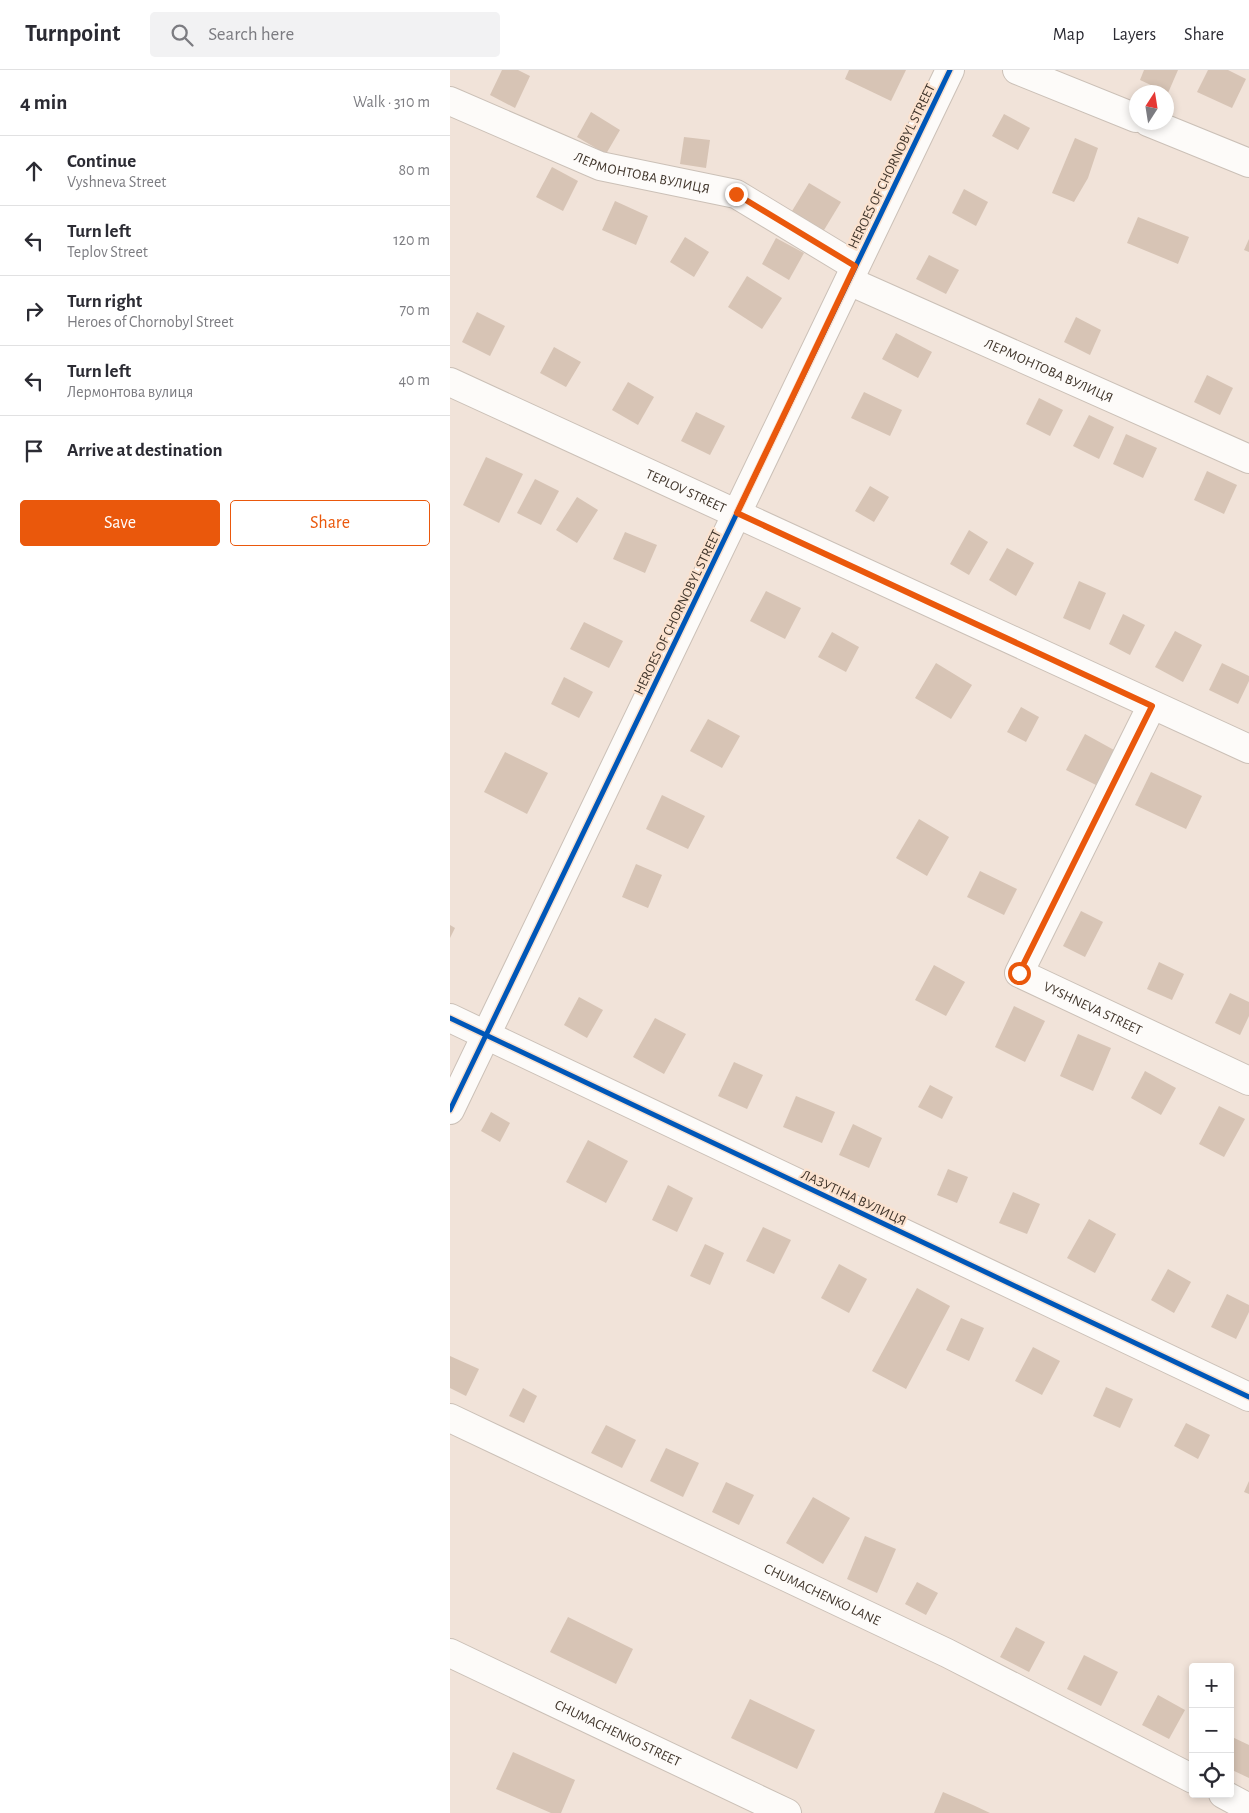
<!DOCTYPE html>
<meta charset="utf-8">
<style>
body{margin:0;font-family:"Alegreya Sans",sans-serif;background:#f2f2f3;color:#2b2b33}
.controls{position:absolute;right:15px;bottom:15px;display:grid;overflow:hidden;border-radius:5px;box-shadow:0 2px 8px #0003}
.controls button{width:45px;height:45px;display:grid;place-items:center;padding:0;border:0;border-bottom:1px solid #e1e1e2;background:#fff;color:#2b2b33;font:25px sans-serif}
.compass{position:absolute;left:679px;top:15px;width:45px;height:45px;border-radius:50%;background:#fff;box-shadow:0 2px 8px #0003;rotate:12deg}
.stop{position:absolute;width:15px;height:15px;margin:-11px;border:4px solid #ea580c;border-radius:50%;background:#fff}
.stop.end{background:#ea580c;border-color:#fff;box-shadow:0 1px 5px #0008}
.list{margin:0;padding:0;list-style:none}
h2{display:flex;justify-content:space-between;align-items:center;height:65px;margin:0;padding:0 20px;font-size:21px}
h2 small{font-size:16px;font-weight:400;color:#7c7c81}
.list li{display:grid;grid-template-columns:32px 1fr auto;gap:15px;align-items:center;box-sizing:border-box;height:70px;padding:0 20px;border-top:1px solid #e1e1e2}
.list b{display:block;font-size:19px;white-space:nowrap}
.list p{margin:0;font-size:16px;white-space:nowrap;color:#7c7c81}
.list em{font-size:16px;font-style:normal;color:#7c7c81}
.actions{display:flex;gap:10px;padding:15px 20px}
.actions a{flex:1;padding:11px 0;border:1px solid #ea580c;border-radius:5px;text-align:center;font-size:18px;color:#ea580c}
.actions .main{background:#ea580c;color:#fff}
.icon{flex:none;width:28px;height:28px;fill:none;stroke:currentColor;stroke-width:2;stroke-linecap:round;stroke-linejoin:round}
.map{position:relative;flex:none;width:799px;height:1743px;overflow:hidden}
header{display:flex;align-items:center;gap:30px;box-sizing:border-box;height:70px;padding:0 25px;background:#fff;border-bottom:1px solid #e1e1e2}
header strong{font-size:24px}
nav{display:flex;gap:28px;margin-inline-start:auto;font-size:18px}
.search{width:350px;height:45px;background:#f2f2f3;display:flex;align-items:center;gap:12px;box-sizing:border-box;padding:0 18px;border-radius:5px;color:#7c7c81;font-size:19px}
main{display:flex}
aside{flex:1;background:#fff}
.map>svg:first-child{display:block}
.building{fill:#d7c4b5}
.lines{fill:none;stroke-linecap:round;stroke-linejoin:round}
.street-casing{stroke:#cbc0b7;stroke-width:30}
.street{stroke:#fdfbf9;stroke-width:28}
.cycleway-casing{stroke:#fbe2cf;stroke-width:8}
.cycleway{stroke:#0057b8;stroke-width:5}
.route{stroke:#ea580c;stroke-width:6}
.labels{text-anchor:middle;stroke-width:4.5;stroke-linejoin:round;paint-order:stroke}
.street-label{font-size:14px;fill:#40352b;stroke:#fbe2cf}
</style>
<header>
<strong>Turnpoint</strong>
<div class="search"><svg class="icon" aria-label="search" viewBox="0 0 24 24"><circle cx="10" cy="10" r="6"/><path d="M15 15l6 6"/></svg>Search here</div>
<nav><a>Map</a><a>Layers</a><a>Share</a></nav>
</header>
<main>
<aside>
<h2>4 min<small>Walk · 310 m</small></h2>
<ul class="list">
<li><svg class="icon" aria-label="ahead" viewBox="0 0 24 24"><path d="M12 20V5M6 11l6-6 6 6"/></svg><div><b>Continue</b><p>Vyshneva Street</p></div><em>80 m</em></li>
<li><svg class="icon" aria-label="left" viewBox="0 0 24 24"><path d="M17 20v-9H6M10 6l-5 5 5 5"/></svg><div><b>Turn left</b><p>Teplov Street</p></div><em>120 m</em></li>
<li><svg class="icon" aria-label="right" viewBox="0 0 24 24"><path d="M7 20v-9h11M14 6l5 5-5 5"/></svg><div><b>Turn right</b><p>Heroes of Chornobyl Street</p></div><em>70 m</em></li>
<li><svg class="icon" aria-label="left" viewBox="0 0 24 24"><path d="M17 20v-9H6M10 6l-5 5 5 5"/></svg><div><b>Turn left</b><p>Лермонтова вулиця</p></div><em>40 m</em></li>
<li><svg class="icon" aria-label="arrive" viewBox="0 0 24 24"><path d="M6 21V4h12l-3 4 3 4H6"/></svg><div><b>Arrive at destination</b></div></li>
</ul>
<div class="actions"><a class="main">Save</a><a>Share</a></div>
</aside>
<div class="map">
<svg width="799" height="1743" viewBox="0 0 799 1743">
<rect width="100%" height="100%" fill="#f1e3d9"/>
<g class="building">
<path d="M52,0h16l12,6 -15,32 -25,-13z"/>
<path d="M399,0h57l-15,31 -46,-22z"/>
<path d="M694,0h34l-10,23 -28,-13z"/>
<path d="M758,0h20l18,9 -14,29 -35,-16z"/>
<path d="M141,42l29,18 -14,24 -29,-17z"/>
<path d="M554,44l26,14 -12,22 -26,-14z"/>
<path d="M234,67l26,3 -4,28 -26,-4z"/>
<path d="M625,68l23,10 -10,30 -14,24 -22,-9z"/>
<path d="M102,97l26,14 -15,30 -27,-14z"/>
<path d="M359,113l32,19 -20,33 -32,-19z"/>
<path d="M514,119l24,13 -12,24 -24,-13z"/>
<path d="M165,131l33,15 -12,29 -34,-15z"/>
<path d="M688,147l51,20 -11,27 -51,-21z"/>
<path d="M235,167l24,15 -15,25 -24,-15z"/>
<path d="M326,168l28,15 -15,27 -27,-16z"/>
<path d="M799,169v13l-5,-2z"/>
<path d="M479,185l30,15 -13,24 -30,-15z"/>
<path d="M297,206l35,22 -20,31 -34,-22z"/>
<path d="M27,242l28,14 -15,30 -28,-14z"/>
<path d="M626,247l25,13 -11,25 -26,-13z"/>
<path d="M446,263l36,19 -14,26 -36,-19z"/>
<path d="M104,277l27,15 -15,25 -26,-14z"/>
<path d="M757,305l26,13 -13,27 -26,-13z"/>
<path d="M178,312l26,15 -16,28 -26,-15z"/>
<path d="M414,322l38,18 -12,26 -39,-18z"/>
<path d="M589,328l24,12 -13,26 -24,-12z"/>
<path d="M246,342l29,14 -15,29 -29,-14z"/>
<path d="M639,345l25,12 -15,32 -26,-13z"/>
<path d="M676,364l31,14 -14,30 -30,-14z"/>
<path d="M36,387l37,17 -24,49 -36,-18z"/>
<path d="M757,401l30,14 -13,29 -30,-14z"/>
<path d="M85,409l24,12 -18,34 -24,-12z"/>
<path d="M420,416l19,11 -15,25 -19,-11z"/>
<path d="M127,427l21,13 -21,33 -21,-13z"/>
<path d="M519,460l19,12 -19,33 -19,-11z"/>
<path d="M175,462l32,13 -12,28 -32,-14z"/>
<path d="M557,478l27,15 -18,33 -27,-16z"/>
<path d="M629,511l27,12 -16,37 -27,-12z"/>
<path d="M316,521l35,17 -16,31 -35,-18z"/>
<path d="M673,544l22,11 -15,30 -21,-11z"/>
<path d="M134,552l39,19 -14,27 -39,-19z"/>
<path d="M725,561l27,14 -19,37 -28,-15z"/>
<path d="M382,562l27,15 -13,25 -28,-15z"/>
<path d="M486,593l36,22 -21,34 -36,-21z"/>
<path d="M772,593l27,13v5l-11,23 -29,-14z"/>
<path d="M114,607l29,15 -14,26 -28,-14z"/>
<path d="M571,637l18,10 -13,25 -19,-10z"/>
<path d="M258,649l32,17 -18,32 -32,-17z"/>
<path d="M635,664l29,16 -18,35 -30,-15z"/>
<path d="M55,682l43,21 -21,41 -43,-22z"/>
<path d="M701,702l51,24 -16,33 -51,-24z"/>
<path d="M212,725l43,21 -17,33 -42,-20z"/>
<path d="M469,749l30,18 -22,39 -31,-18z"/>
<path d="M186,794l26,11 -14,33 -26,-11z"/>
<path d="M530,801l37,18 -13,26 -37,-18z"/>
<path d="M631,841l22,11 -18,35 -22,-11z"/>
<path d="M0,855l5,3 -5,10z"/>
<path d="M709,892l25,12 -12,26 -25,-11z"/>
<path d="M484,895l31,17 -19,34 -31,-16z"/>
<path d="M780,923l19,9v14l-9,19 -25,-12z"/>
<path d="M129,927l24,13 -16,28 -23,-13z"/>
<path d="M564,936l31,15 -20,41 -30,-15z"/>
<path d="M205,948l31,16 -22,40 -31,-17z"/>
<path d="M628,964l33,14 -18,43 -33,-15z"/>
<path d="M284,992l29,13 -16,34 -29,-13z"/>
<path d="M695,1001l31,17 -15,27 -30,-17z"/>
<path d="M480,1015l23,12 -11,22 -24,-12z"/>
<path d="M346,1026l39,16 -13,31 -39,-16z"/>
<path d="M769,1036l26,13 -21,38 -25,-13z"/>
<path d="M41,1042l19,11 -10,19 -19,-11z"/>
<path d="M403,1054l29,14 -13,30 -30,-13z"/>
<path d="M138,1070l40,21 -22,42 -40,-21z"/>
<path d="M498,1099l20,8 -11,26 -20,-8z"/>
<path d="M218,1115l25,13 -16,34 -25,-12z"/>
<path d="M563,1122l27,12 -13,30 -28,-11z"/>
<path d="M639,1149l27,15 -21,39 -28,-15z"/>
<path d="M313,1157l28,13 -17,34 -28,-13z"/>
<path d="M255,1174l19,9 -14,32 -20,-9z"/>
<path d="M389,1194l28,15 -18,34 -28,-15z"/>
<path d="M718,1199l23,13 -17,31 -23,-13z"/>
<path d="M467,1218l33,18 -44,83 -34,-18z"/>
<path d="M777,1224l22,11v7l-13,27 -25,-12z"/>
<path d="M511,1248l23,10 -15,33 -23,-11z"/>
<path d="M583,1277l27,14 -18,34 -27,-14z"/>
<path d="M0,1286l29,13 -13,27 -16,-8z"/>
<path d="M656,1317l27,12 -13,29 -27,-12z"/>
<path d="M73,1318l14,8 -13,27 -15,-7z"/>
<path d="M736,1353l24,12 -12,24 -24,-13z"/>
<path d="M156,1355l30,15 -14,28 -31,-15z"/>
<path d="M216,1378l33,15 -16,34 -33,-16z"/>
<path d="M799,1411v13l-5,-2z"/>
<path d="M276,1412l28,13 -15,30 -27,-13z"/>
<path d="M363,1427l37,21 -27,46 -37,-21z"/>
<path d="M415,1466l31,13 -19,44 -30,-14z"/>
<path d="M467,1512l21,11 -12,22 -21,-11z"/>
<path d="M118,1547l65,32 -17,35 -66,-32z"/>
<path d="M566,1557l29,15 -16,30 -29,-15z"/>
<path d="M634,1585l34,17 -17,34 -34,-17z"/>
<path d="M708,1625l27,15 -16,29 -27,-14z"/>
<path d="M300,1629l65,31 -18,39 -66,-31z"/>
<path d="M780,1666l19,9v33l-19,-9z"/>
<path d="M63,1682l62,28 -14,33h-10l-55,-24z"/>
<path d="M493,1722l30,13 17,8h-56z"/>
</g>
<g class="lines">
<defs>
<g id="street">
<path d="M567,0l119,48"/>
<path id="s1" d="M0,31l150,65 136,28 119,72"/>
<path d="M698,52l101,41"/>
<path id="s2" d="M399,211l400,178"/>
<path id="s3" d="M0,312l799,367"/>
<path id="s4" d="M702,635l-133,268 230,108"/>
<path d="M0,948l799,379"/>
<path d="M0,1040l500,-1040"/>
<path id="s5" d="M0,1348l497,235 246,126"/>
<path id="s6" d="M0,1583l337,160"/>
<path d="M773,1724l26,14"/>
</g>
</defs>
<use href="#street" class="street-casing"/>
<use href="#street" class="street"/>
<defs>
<g id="cycleway">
<path d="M0,948l799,379"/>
<path d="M0,1040l500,-1040"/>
</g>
</defs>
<use href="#cycleway" class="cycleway-casing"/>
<use href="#cycleway" class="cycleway"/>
</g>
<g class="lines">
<path class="route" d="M286,124l119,72 -118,247 415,193 -133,267"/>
</g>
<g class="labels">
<g class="street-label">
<text transform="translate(441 96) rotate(-64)" y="5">HEROES OF CHORNOBYL STREET</text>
<text dy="5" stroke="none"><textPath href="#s1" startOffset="206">ЛЕРМОНТОВА ВУЛИЦЯ</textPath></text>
<text dy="5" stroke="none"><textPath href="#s2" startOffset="219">ЛЕРМОНТОВА ВУЛИЦЯ</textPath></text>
<text dy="5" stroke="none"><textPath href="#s3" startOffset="260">TEPLOV STREET</textPath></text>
<text transform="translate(227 542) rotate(-64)" y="5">HEROES OF CHORNOBYL STREET</text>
<text dy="5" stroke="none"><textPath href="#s4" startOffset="381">VYSHNEVA STREET</textPath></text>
<text transform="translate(404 1127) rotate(25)" y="5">ЛАЗУТІНА ВУЛИЦЯ</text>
<text dy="5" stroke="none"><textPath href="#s5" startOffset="412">CHUMACHENKO LANE</textPath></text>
<text dy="5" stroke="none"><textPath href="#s6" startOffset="186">CHUMACHENKO STREET</textPath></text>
</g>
</g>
</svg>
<div class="controls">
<button>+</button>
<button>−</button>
<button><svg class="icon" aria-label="locate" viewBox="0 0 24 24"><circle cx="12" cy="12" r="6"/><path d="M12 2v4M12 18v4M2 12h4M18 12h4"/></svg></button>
</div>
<svg class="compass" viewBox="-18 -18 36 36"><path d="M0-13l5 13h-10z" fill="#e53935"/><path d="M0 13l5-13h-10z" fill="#7c7c81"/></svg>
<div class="stop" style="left:569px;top:903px"></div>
<div class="stop end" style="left:286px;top:124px"></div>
</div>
</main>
